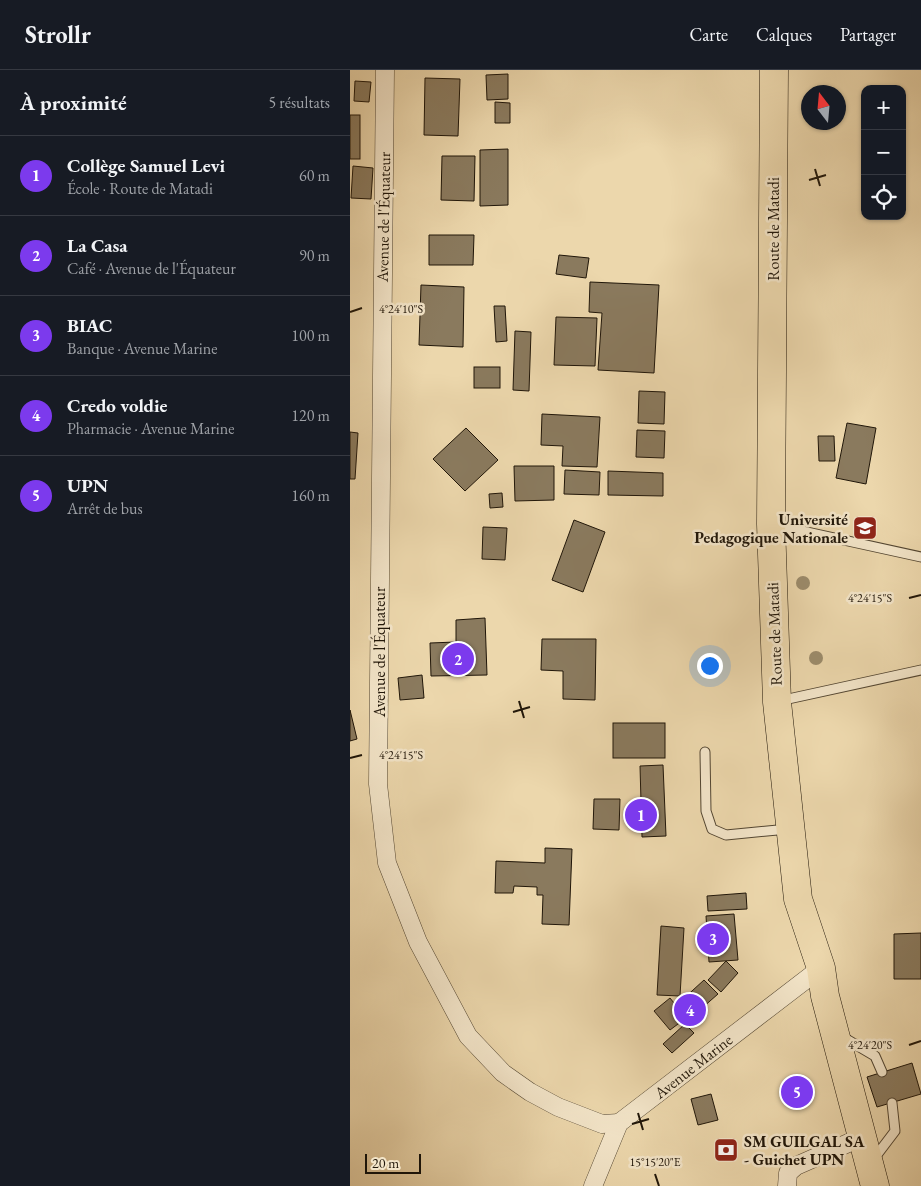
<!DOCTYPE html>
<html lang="fr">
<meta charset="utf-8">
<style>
body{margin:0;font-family:"EB Garamond",serif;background:#242831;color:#f1f3f6}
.controls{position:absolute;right:15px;top:15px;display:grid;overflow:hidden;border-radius:10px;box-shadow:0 1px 4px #0004}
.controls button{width:45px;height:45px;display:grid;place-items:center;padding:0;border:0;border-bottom:1px solid #363941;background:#171b24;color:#f1f3f6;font:25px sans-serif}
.compass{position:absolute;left:451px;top:15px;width:45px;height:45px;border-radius:50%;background:#171b24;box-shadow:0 1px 4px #0004;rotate:344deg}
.scale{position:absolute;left:15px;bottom:12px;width:56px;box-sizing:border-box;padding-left:5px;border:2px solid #201609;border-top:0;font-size:14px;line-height:18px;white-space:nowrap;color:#201609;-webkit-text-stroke:4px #f3e5c9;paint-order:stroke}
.you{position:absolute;left:359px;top:595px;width:18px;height:18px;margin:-12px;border:4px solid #fff;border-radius:50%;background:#1a73e8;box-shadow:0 0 0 8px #1a73e833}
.badge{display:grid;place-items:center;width:32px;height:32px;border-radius:50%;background:#7c3aed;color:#fff;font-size:16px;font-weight:700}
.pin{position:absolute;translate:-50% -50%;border:2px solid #fff;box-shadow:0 1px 5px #0006}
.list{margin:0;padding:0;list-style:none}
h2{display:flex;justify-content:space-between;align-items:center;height:65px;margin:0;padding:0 20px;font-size:21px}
h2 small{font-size:16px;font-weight:400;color:#9ea1a6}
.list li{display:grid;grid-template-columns:32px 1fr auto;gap:15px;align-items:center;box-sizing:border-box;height:80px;padding:0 20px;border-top:1px solid #363941}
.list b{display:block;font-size:19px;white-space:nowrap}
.list p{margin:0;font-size:16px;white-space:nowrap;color:#9ea1a6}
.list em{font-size:16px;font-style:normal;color:#9ea1a6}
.icon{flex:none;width:28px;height:28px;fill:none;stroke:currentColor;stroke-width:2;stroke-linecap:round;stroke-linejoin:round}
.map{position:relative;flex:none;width:571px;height:1116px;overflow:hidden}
header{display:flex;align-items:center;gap:30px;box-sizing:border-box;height:70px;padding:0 25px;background:#171b24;border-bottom:1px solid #363941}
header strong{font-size:24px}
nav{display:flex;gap:28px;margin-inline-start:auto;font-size:18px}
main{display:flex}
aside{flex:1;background:#171b24}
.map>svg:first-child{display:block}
.building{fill:#8a7a5e;stroke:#201609}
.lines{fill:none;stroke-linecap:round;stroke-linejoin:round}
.service-casing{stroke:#534632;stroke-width:11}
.minor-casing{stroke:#534632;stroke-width:19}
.primary-casing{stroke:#201609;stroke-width:29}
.service{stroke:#f3e5c9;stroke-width:9}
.minor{stroke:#f3e5c9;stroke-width:18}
.primary{stroke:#ecd7ac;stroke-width:28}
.tree{fill:#9c8c6c}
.ticks{fill:none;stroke:#201609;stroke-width:2}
.labels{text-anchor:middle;stroke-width:5;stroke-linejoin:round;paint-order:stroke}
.street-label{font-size:16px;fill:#201609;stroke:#f3e5c9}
.poi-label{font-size:16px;font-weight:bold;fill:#201609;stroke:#f3e5c9;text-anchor:end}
.ticks-label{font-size:12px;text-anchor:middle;fill:#201609;stroke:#f3e5c9;stroke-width:5;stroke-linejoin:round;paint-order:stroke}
</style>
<header>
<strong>Strollr</strong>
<nav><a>Carte</a><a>Calques</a><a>Partager</a></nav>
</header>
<main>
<aside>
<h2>À proximité<small>5 résultats</small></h2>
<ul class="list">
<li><span class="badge">1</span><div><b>Collège Samuel Levi</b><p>École · Route de Matadi</p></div><em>60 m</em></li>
<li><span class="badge">2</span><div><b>La Casa</b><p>Café · Avenue de l'Équateur</p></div><em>90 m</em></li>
<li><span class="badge">3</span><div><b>BIAC</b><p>Banque · Avenue Marine</p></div><em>100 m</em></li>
<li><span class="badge">4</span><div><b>Credo voldie</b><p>Pharmacie · Avenue Marine</p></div><em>120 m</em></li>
<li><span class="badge">5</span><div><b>UPN</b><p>Arrêt de bus</p></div><em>160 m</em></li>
</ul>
</aside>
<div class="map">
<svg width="571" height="1116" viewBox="0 0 571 1116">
<rect width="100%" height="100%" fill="#ecd7ac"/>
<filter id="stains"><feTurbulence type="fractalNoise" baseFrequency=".004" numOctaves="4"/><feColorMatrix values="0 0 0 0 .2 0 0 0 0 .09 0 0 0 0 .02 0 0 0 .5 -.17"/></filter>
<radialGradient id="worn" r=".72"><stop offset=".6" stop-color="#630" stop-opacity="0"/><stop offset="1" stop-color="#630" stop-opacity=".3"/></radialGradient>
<g class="building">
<path d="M158,4v25l-21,1 -1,-25z"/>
<path d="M75,8l35,1 -2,57 -34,-1z"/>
<path d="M5,11l16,1 -2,20 -15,-1z"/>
<path d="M145,32l15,1v20h-15z"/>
<rect x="0" y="45" width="10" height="44"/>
<path d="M158,79v56l-28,1v-56z"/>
<path d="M92,86h33l-1,45 -33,-1z"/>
<path d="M3,96l20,2 -2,31 -20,-1z"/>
<path d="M79,165h45l-1,30h-44z"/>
<path d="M209,185l30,3 -3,20 -30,-4z"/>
<path d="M240,212l69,3 -5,88 -56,-3 4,-57 -13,-1z"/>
<path d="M71,215l43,2 -1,60 -44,-2z"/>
<path d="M144,236h11l2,35 -11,1z"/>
<path d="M206,247l41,1 -2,48 -41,-1z"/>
<path d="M165,261l16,1 -2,59 -16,-1z"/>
<rect x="124" y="297" width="26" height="21"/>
<path d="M289,321l26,1 -1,32 -26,-1z"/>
<path d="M192,344l58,3 -3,50 -35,-1 1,-20 -22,-1z"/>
<path d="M497,353l29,5 -10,56 -30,-6z"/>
<path d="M116,358l32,32 -33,31 -32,-32z"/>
<path d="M287,360l28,1 -1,27 -28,-1z"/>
<path d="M0,362l8,1 -3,46h-5z"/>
<path d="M468,366h16l1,25h-16z"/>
<path d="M164,396h40v34l-39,1z"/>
<path d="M215,400l35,2 -1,23 -35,-1z"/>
<path d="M258,401l55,2v23l-55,-1z"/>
<path d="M152,423l1,14 -13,1 -1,-14z"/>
<path d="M224,450l31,12 -22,60 -31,-12z"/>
<path d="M133,457l24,1 -2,32 -23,-1z"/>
<path d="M135,548l2,57 -56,1 -1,-33 26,-1v-22z"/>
<path d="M192,569h54l-1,61 -32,-1v-28l-22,-1z"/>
<path d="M72,605l2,23 -24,2 -2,-22z"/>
<path d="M0,640l7,29 -7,2z"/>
<rect x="263" y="653" width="52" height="35"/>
<path d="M313,695l3,71 -24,1 -2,-71z"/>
<path d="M244,729h26l-1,31 -26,-1z"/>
<path d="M195,778l27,1 -3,76 -27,-1 1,-29h-6v-8l-23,-1 -1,7h-18l1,-32 49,2z"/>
<path d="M396,823l1,16 -39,2 -1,-15z"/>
<path d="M384,844l4,46 -29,2 -3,-46z"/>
<path d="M311,856l23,2 -4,68 -23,-1z"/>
<path d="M571,863v46h-27v-45z"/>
<path d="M376,891l12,12 -17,19 -13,-12z"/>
<path d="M354,910l14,14 -24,21 -13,-14z"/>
<path d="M320,928l16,20 -16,12 -16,-19z"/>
<path d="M335,954l9,9 -22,20 -9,-9z"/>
<path d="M562,993l9,31 -44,13 -10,-30z"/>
<path d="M361,1024l7,26 -20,5 -7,-26z"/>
</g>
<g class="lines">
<defs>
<g id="service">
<path d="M425,455l146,32"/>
<path d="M429,631l142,-31"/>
<path d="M355,682l1,59 6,18 14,6 62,-6"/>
<path d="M491,966l34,20 7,16"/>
<path d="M523,1090l22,-29 -3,-28"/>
</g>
<g id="minor">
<path d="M35,0l-7,714 9,79 31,79 50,94 35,37 27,19 28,15 44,17 17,-1"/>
<path d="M243,1116l26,-63 202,-155"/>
<path d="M437,1116l1,-13 8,-7 66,-29"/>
</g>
<path id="primary" d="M424,0l-3,454 6,178 21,197 23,69 4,28 50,190"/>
</defs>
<use href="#service" class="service-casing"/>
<use href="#minor" class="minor-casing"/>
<use href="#primary" class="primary-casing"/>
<use href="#service" class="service"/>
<use href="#minor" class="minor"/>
<use href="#primary" class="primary"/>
</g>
<g class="tree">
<circle cx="453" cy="513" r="7"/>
<circle cx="466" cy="588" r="7"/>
</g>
<path class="ticks" d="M465,99l5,17M459,110l17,-5M0,242l12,-4M559,528l12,-3M169,631l5,17M163,642l17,-5M0,688l12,-3M559,975l12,-4M288,1043l5,17M282,1054l17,-5M305,1104l4,12"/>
<defs>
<symbol id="university-square" viewBox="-11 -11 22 22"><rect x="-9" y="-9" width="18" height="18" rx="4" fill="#8f2418" stroke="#f3e5c9"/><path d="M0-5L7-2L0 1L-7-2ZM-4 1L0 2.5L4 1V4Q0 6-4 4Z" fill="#fff"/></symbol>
<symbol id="bank-square" viewBox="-11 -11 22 22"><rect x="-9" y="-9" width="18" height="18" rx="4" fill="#8f2418" stroke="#f3e5c9"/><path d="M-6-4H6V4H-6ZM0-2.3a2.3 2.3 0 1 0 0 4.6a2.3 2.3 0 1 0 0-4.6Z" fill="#fff"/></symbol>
</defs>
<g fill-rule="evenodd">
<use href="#university-square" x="501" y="444" width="28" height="28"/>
<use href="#bank-square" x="362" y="1066" width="28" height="28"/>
</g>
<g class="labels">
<g class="street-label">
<text transform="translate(33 147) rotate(-89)" y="6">Avenue de l'Équateur</text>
<text transform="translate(423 159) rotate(-90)" y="6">Route de Matadi</text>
<text transform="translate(424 564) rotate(-92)" y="6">Route de Matadi</text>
<text transform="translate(29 582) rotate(-90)" y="6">Avenue de l'Équateur</text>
<text transform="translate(343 996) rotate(-38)" y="6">Avenue Marine</text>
</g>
<g class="poi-label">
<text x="498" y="455">Université<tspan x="498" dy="18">Pedagogique Nationale</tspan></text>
<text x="394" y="1077" text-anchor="start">SM GUILGAL SA<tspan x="394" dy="18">- Guichet UPN</tspan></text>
</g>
</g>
<g class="ticks-label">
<text x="51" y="243">4°24'10"S</text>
<text x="520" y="532">4°24'15"S</text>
<text x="51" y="689">4°24'15"S</text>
<text x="520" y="979">4°24'20"S</text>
<text x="305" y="1096">15°15'20"E</text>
</g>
<rect width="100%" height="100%" filter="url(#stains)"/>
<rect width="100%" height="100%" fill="url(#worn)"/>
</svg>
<div class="controls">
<button>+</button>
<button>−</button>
<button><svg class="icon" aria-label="locate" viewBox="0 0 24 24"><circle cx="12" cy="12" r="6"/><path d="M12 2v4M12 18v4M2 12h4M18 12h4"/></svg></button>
</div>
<svg class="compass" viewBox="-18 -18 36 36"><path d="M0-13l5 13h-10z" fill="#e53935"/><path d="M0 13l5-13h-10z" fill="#9ea1a6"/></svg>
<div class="scale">20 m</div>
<div class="you"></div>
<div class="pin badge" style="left:291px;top:745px">1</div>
<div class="pin badge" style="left:108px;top:589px">2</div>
<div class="pin badge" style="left:363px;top:869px">3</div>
<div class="pin badge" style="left:340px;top:940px">4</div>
<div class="pin badge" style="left:447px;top:1022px">5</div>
</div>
</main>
